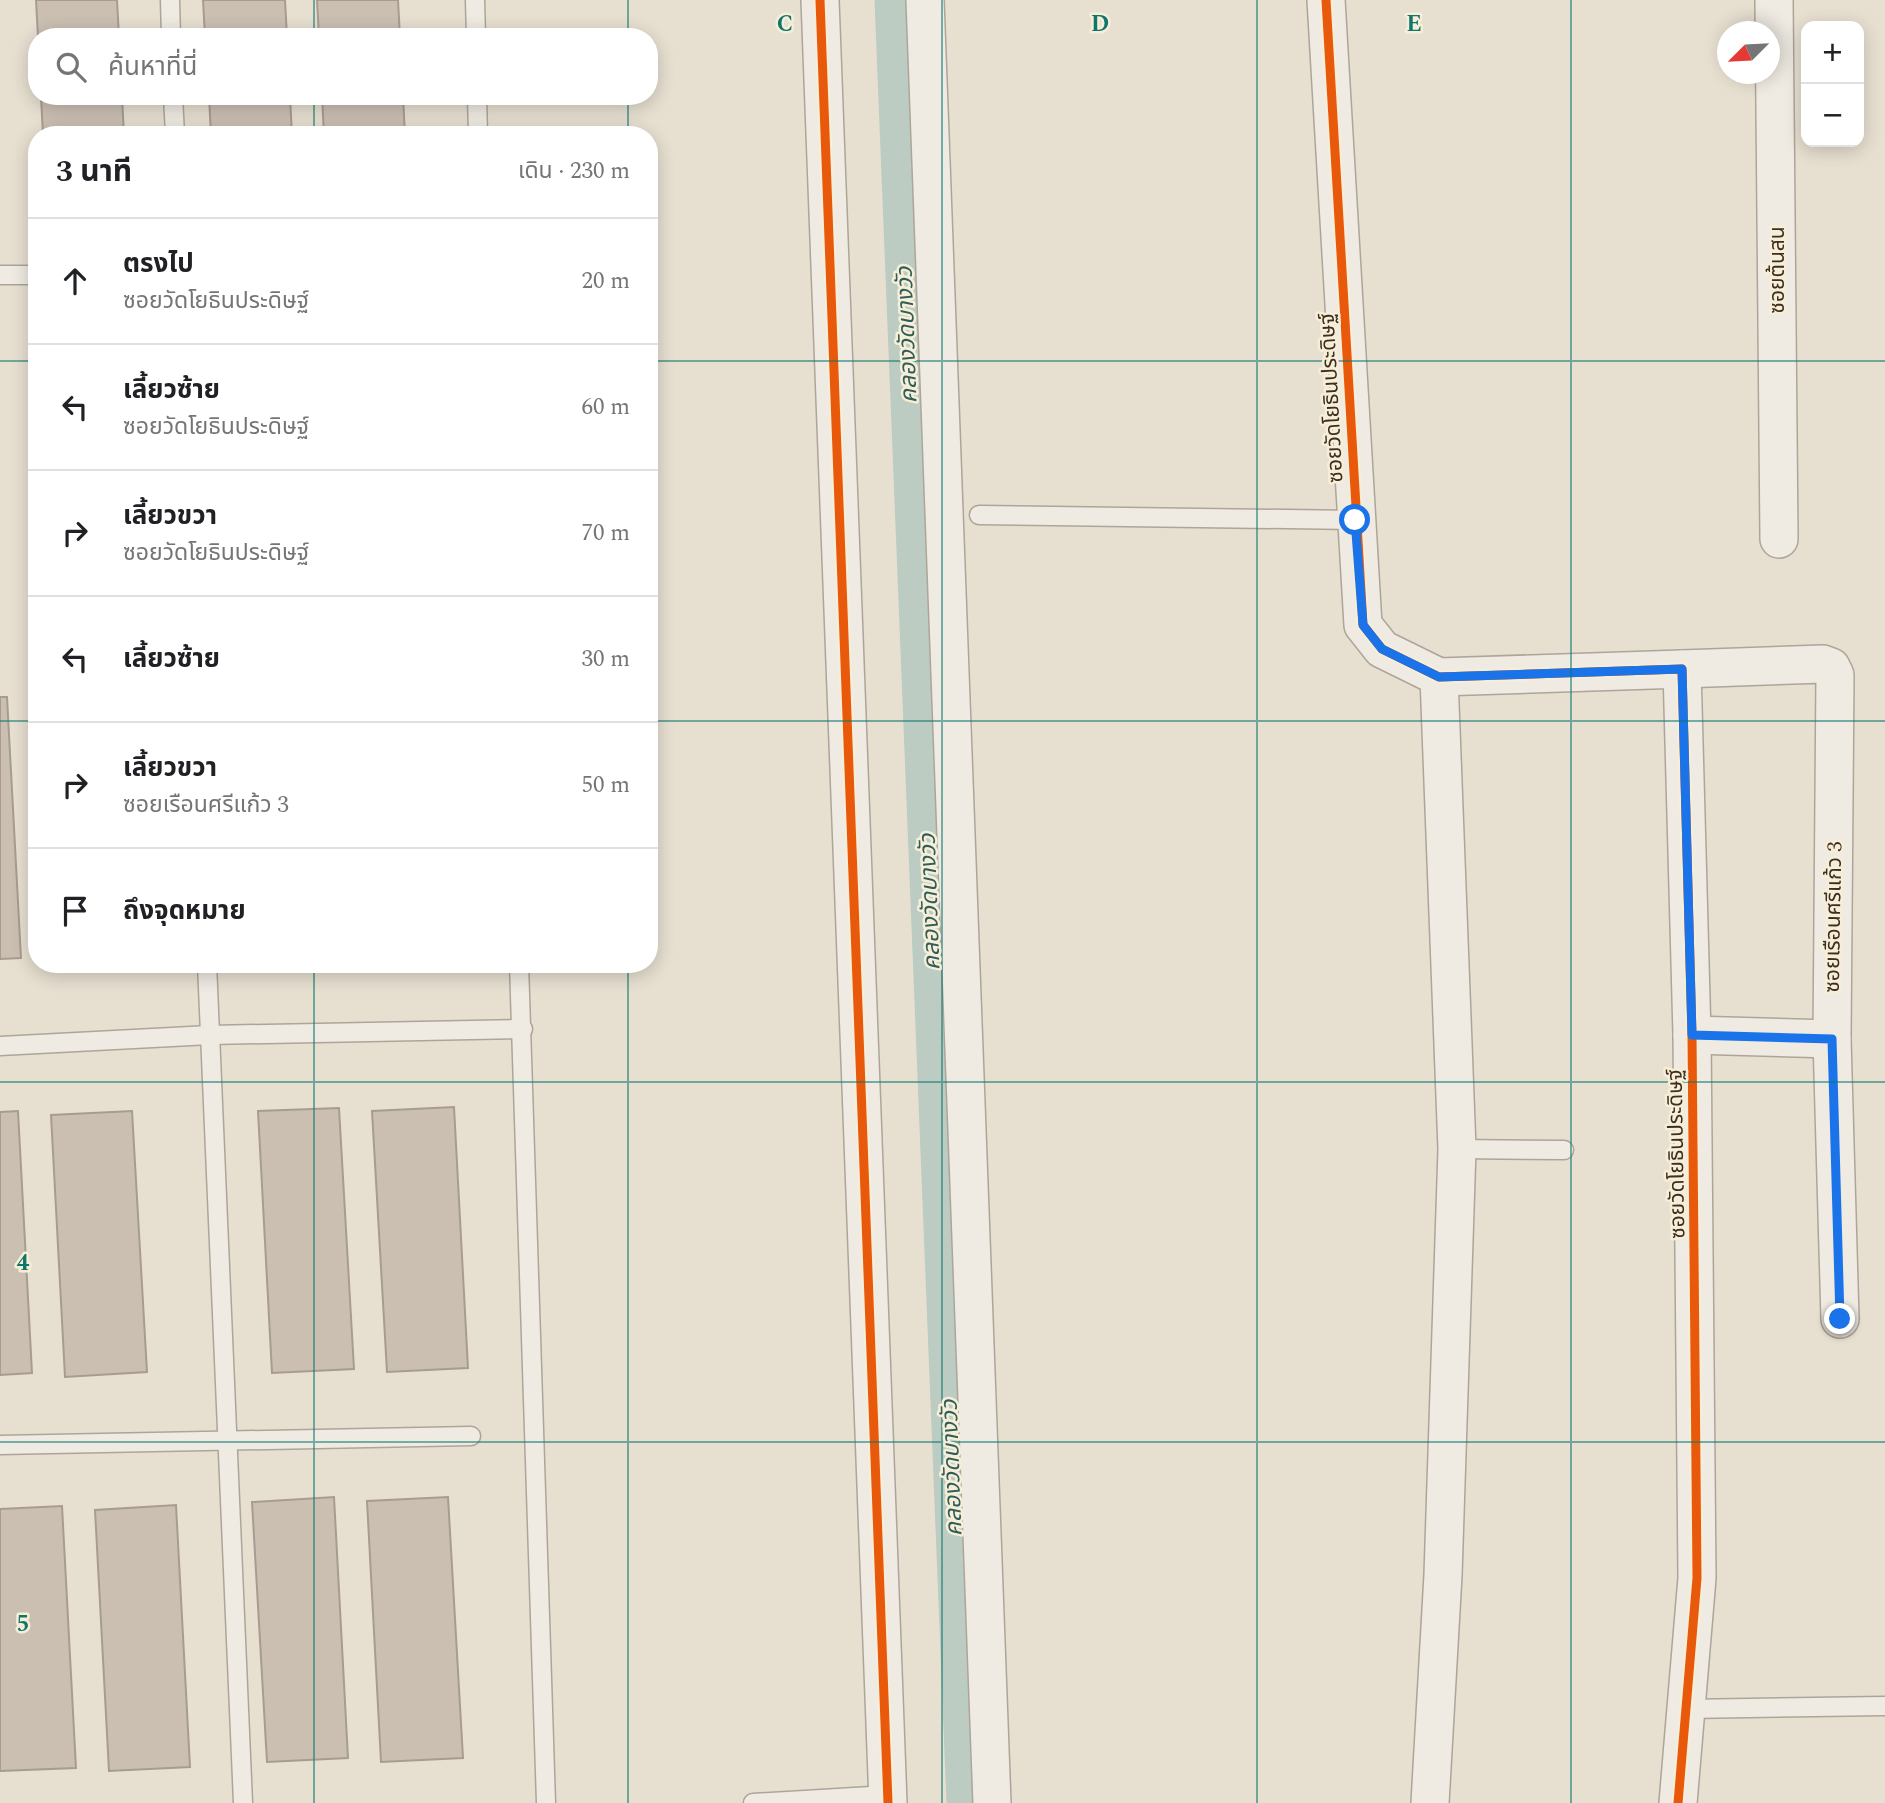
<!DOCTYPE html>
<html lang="th">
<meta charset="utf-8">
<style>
body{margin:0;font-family:Spectral,"Noto Sans Thai",serif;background:#f2f2f2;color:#202124}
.controls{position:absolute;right:21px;top:21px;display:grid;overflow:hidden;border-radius:14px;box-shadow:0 4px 18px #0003}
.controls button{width:63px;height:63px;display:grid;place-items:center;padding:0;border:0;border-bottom:2px solid #e0e0e0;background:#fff;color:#202124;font:35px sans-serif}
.compass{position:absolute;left:1717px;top:21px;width:63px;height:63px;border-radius:50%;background:#fff;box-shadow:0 4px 18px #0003;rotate:246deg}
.stop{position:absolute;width:21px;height:21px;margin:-16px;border:5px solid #1a73e8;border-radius:50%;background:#fff}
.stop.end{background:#1a73e8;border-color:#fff;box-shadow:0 2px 7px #0008}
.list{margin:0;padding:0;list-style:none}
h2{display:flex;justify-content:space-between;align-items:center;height:91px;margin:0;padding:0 28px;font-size:30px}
h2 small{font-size:23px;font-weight:400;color:#757577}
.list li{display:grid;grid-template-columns:46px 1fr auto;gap:21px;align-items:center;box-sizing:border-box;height:126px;padding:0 28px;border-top:2px solid #e0e0e0}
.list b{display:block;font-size:26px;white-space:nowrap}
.list p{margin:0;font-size:23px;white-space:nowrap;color:#757577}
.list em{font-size:23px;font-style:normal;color:#757577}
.icon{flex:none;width:38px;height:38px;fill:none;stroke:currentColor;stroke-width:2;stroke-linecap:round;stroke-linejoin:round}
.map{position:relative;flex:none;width:1885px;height:1803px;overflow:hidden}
.search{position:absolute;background:#fff;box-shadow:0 4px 18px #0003;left:28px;top:28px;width:630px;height:77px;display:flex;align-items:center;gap:18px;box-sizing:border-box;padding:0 24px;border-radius:28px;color:#757577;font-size:26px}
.panel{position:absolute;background:#fff;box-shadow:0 4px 18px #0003;left:28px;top:126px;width:630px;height:847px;border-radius:28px}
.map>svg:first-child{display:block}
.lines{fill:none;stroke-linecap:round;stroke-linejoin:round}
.canal{stroke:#bcccc2;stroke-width:37}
.building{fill:#cbbfb2;stroke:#a89c90;stroke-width:2}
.service-casing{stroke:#ada599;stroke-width:21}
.minor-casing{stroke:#ada599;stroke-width:40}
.service{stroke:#efebe3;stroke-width:18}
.minor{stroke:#efebe3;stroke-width:37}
.cycleway-casing{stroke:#f7eed8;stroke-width:13}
.cycleway{stroke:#e8590c;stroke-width:9}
.route{stroke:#1a73e8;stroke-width:9}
.grid{fill:none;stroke:#0f766e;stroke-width:2;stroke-opacity:0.55}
.labels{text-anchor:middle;stroke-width:5;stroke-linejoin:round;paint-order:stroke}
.street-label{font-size:21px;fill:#3d2e20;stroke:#f7eed8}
.water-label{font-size:23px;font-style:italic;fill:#2f5d5a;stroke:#f7eed8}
.grid-label{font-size:23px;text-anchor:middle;font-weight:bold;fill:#0f766e;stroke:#f7eed8;stroke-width:5;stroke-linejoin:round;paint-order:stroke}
</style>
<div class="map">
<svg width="1885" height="1803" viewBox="0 0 1885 1803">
<rect width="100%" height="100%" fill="#e7e0d1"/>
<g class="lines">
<path class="canal" d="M893,0l72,1803"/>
</g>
<g class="building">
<path d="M36,0h81l2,37h-81z"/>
<path d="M203,0h82l2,37h-82z"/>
<path d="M317,0h81l2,37h-81z"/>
<path d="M41,96h81l2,39h-81z"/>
<path d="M209,96h81l2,39h-81z"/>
<path d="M322,96h81l2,39h-81z"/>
<path d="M0,697h7l14,261 -21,1z"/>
<path d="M239,964h68l-68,4z"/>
<path d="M353,964h60l-60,3z"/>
<path d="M454,1107l14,261 -81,4 -15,-261z"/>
<path d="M339,1108l15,261 -82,4 -14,-262z"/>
<path d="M18,1111l14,262 -32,2v-263z"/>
<path d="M132,1111l15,261 -82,5 -14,-262z"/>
<path d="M334,1497l14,261 -81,4 -15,-260z"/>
<path d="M448,1497l15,261 -82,4 -14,-261z"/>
<path d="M176,1505l14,262 -81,4 -14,-261z"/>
<path d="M62,1506l14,262 -76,3v-262z"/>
</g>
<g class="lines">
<defs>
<g id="service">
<path d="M170,0l1,37"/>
<path d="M475,0l1,37"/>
<path d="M173,96l2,39"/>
<path d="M477,96l1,39"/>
<path d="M0,275h37"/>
<path d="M979,515l376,5"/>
<path d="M207,964l36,839"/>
<path d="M519,964l27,839"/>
<path d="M0,1046l210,-11 313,-6"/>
<path d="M1457,1149l107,1"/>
<path d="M0,1445l471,-9"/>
<path d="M1686,1709l199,-3"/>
<path d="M753,1803l135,-8"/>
</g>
<g id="minor">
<path d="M820,0l68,1803"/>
<path d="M925,0l67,1803"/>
<path d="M1326,0l37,625 19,24 57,28 243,-8 10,366 5,543 -19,225"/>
<path d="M1774,0l5,539"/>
<path d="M1682,669l141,-5 8,3 4,8 -3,364 8,280"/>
<path d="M1692,1035l140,4"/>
<path d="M1430,1803l13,-228 14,-426 -18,-472"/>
</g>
</defs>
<use href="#service" class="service-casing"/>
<use href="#minor" class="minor-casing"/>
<use href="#service" class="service"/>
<use href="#minor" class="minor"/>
<defs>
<g id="cycleway">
<path d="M820,0l68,1803"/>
<path d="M1326,0l37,625 19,24 57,28 243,-8 10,366 5,543 -19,225"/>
</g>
</defs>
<use href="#cycleway" class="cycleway-casing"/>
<use href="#cycleway" class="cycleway"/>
</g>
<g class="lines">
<path class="route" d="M1355,520l8,105 19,24 57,28 243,-8 10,366 140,4 8,280"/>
</g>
<path class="grid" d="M314,0v37M628,0v37M942,0v1803M1257,0v1803M1571,0v1803M314,96v39M628,96v39M0,361h37M649,361h1236M0,721h37M649,721h1236M314,964v839M628,964v839M0,1082h1885M0,1442h1885"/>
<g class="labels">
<g class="street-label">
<text transform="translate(1777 270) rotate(-90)" y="7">ซอยต้นสน</text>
<text transform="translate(1331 398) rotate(-93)" y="7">ซอยวัดโยธินประดิษฐ์</text>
<text transform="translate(1833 917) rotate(-89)" y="7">ซอยเรือนศรีแก้ว 3</text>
<text transform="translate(1676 1154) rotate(-91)" y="7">ซอยวัดโยธินประดิษฐ์</text>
</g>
<g class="water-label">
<text transform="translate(906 335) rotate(-92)" y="8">คลองวัดบางวัว</text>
<text transform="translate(929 902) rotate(-92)" y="8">คลองวัดบางวัว</text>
<text transform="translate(951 1468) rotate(-92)" y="8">คลองวัดบางวัว</text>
</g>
</g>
<g class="grid-label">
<text x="785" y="31">C</text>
<text x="1100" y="31">D</text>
<text x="1414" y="31">E</text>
<text x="23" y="1270">4</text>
<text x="23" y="1631">5</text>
</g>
</svg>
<div class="controls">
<button>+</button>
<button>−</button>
</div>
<svg class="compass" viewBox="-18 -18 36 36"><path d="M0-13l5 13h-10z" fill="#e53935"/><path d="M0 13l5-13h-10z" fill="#757577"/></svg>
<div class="stop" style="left:1355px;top:520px"></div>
<div class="stop end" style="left:1840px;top:1319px"></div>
<div class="search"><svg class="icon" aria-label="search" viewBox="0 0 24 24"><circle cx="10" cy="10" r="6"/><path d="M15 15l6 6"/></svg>ค้นหาที่นี่</div>
<section class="panel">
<h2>3 นาที<small>เดิน · 230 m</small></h2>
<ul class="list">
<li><svg class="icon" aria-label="ahead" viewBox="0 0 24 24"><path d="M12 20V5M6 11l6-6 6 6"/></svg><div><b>ตรงไป</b><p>ซอยวัดโยธินประดิษฐ์</p></div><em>20 m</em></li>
<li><svg class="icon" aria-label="left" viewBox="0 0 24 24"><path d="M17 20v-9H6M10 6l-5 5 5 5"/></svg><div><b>เลี้ยวซ้าย</b><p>ซอยวัดโยธินประดิษฐ์</p></div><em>60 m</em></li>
<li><svg class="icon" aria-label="right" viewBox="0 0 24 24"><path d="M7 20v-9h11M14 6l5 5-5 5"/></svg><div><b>เลี้ยวขวา</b><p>ซอยวัดโยธินประดิษฐ์</p></div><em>70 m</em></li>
<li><svg class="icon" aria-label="left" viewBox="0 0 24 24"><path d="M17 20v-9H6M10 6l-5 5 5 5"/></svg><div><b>เลี้ยวซ้าย</b></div><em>30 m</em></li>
<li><svg class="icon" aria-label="right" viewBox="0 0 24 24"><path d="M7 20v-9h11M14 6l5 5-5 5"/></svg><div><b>เลี้ยวขวา</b><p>ซอยเรือนศรีแก้ว 3</p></div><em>50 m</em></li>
<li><svg class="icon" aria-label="arrive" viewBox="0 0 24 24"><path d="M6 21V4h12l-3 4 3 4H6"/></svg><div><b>ถึงจุดหมาย</b></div></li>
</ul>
</section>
</div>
